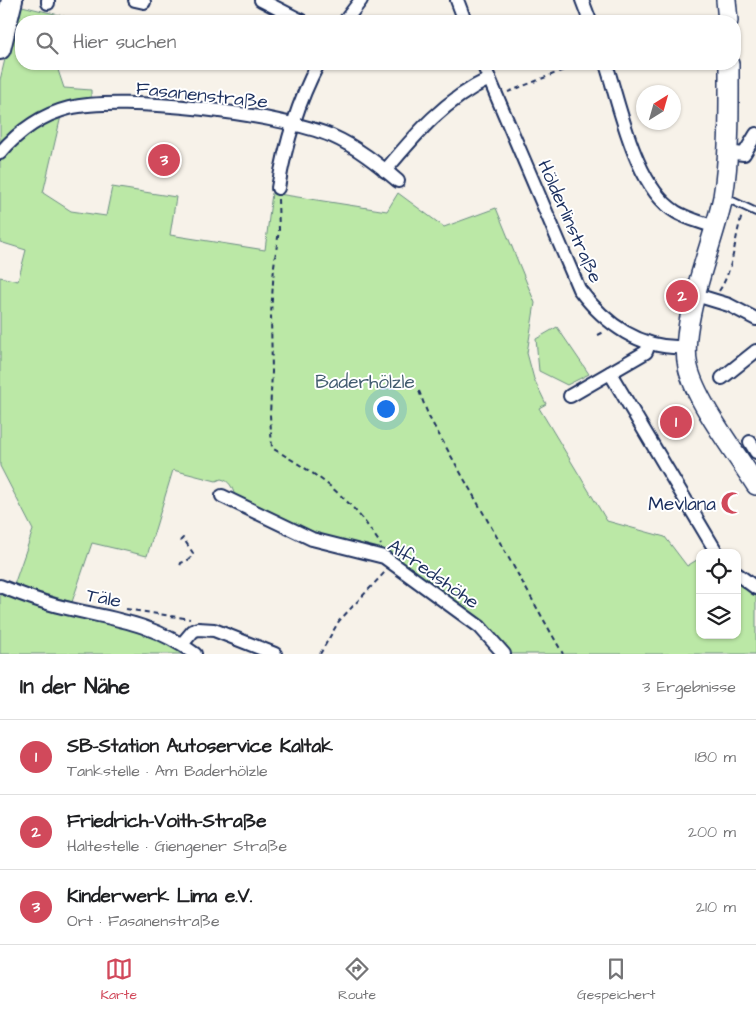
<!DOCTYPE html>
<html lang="de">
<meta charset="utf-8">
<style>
body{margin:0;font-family:"Architects Daughter",sans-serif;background:#f2f2f2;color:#202124}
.controls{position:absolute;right:15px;bottom:15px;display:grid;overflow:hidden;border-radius:10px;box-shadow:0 1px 4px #0004}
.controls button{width:45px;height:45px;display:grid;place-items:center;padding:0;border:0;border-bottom:1px solid #e0e0e0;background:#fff;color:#202124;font:25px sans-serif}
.compass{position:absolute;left:636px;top:85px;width:45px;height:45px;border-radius:50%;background:#fff;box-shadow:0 1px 4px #0004;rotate:37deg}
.you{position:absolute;left:385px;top:408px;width:18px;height:18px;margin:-12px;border:4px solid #fff;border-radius:50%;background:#1a73e8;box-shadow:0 0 0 8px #1a73e833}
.badge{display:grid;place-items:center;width:32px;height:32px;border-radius:50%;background:#d1495b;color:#fff;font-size:16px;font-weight:700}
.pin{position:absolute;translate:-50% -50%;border:2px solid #fff;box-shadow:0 1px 5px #0006}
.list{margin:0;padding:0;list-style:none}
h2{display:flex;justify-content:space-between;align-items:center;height:65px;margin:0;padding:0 20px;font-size:21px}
h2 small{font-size:16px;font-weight:400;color:#757577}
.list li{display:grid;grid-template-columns:32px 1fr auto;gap:15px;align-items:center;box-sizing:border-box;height:75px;padding:0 20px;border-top:1px solid #e0e0e0}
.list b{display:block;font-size:19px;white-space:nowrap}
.list p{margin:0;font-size:16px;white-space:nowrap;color:#757577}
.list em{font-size:16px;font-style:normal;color:#757577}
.icon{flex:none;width:28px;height:28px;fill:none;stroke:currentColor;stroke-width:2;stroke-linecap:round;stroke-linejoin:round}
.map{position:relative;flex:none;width:756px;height:654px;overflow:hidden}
.search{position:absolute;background:#fff;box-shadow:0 1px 4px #0004;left:15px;right:15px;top:15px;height:55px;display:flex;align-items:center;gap:12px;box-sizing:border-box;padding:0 18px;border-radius:20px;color:#757577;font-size:19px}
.sheet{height:290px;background:#fff}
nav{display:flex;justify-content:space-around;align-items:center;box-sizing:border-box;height:70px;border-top:1px solid #e0e0e0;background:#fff;font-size:14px;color:#757577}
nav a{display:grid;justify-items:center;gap:2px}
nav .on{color:#d1495b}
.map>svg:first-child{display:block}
.green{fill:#bbe8a6;stroke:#6b8c82}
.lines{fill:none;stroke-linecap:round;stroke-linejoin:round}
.service-casing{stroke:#1b2f5e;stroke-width:10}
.minor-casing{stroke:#1b2f5e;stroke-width:16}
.secondary-casing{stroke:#1b2f5e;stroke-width:22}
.primary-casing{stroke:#1b2f5e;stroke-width:24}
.path{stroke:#1b2f5e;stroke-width:2;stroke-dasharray:5 4;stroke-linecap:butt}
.service{stroke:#fff;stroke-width:6}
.minor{stroke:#fff;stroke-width:12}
.secondary{stroke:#fff;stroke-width:19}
.primary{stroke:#fff;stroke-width:20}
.labels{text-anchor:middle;stroke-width:4;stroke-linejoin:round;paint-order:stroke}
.street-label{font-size:19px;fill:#1b2f5e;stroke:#fff}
.park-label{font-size:19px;fill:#435d70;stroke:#fff}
.poi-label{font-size:19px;fill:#1b2f5e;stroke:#fff;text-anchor:end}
</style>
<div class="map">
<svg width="756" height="654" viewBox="0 0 756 654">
<rect width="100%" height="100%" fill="#f7f2e9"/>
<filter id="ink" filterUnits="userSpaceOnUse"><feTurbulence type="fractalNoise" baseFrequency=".02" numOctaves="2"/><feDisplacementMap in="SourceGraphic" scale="10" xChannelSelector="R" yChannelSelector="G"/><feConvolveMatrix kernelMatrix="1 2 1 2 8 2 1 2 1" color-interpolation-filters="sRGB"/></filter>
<g filter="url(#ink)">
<g class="green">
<path d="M18,5l49,12 -1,4h-45v43h35l8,24 27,2v12l-23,4 -68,42v-68z"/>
<path d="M61,116l-18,77 28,18 35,5 6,-29 64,10 -6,38 95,15 7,-57 115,18 11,-18 46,34 52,-19 39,95 -8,50 7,26 12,25 -7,4 68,113 58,16 22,29 13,-8v77h37v-55l19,16v58h-247l-105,-88 -72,-24 -97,-46c-3,-9 -5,-15 -14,-17l-5,2 -43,-11 -26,86 -55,-13 -20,59 -58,-17 19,-55 -33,-64v-189l18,4 8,-31 -26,-8v-83c14,-20 39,-33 61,-43z"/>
<path d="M557,327l32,47 -22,11 -28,-14 -3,-32z"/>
<path d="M0,593l42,14 104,25 40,22h-186z"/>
</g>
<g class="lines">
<defs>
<path id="service" d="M724,197l32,15"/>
<g id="minor">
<path d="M135,0l9,2"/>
<path d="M261,0l41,21"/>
<path d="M457,0l8,21"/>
<path d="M582,0l8,21"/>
<path d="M48,3v-3"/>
<path d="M345,21l16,-21"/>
<path d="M483,64l96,225c26,35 62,61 108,58"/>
<path d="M606,64c14,42 29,123 70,148 12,7 26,11 40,15"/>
<path d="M726,152l18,2 12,-20"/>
<path d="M0,153c19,-22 41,-38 69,-45 54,-13 212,6 263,28 25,11 46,28 66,45"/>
<path d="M385,171c31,-37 59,-71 104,-92"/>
<path d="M278,188c7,-42 20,-86 40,-124"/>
<path d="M696,295l33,10 27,14"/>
<path d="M610,373l107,180"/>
<path d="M722,378l34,-27"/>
<path d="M570,396l76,-44 3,-8"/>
<path d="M750,442l6,10"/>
<path d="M222,496l90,43 72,18 96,70 24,27"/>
<path d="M737,574l19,14"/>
<path d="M0,586c20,8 41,16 62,21 50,12 90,15 133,47"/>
<path d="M182,644l11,-13 5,-2 16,1 61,24"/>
</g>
<g id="secondary">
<path d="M726,0l2,21"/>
<path d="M729,64c0,43 1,90 -6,133 -9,45 -45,127 -35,170 8,35 48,86 68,118"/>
</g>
<path id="primary" d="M0,49l12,-49"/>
</defs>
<use href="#service" class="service-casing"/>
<use href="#minor" class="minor-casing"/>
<use href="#secondary" class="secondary-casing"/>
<use href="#primary" class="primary-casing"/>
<g class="path">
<path d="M508,92l71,-28"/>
<path d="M278,199l1,31 -5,36 -3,49 1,57 -2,43 2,33c49,29 77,47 109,97"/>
<path d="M719,291c15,-22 15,-51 23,-76"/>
<path d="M598,335l6,-3"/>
<path d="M419,391l10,26 134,237"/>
<path d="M180,541l3,-3 10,15 -3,6 -9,4 -1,3"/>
<path d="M126,609l64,10"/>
<path d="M320,654l19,-33 46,-49"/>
</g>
<use href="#service" class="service"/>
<use href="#minor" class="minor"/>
<use href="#secondary" class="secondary"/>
<use href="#primary" class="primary"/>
</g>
</g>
<defs>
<symbol id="mosque-bare" viewBox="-9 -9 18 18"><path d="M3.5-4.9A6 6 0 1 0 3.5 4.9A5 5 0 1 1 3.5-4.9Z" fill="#d1495b" stroke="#fff" stroke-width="2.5" paint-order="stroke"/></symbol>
</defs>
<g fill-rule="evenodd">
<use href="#mosque-bare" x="716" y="487" width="32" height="32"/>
</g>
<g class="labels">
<g class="street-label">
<text transform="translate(202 94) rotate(6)" y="7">Fasanenstraße</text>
<text transform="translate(571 221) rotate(66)" y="7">Hölderlinstraße</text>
<text transform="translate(434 573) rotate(35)" y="7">Alfredshöhe</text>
<text transform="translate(104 597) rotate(11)" y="7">Täle</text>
</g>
<g class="park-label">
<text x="365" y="388">Baderhölzle</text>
</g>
<g class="poi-label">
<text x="716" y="510">Mevlana</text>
</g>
</g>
</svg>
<div class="controls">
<button><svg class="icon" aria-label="locate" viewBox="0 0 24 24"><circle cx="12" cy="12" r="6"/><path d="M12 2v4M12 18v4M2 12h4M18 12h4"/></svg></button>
<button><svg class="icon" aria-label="layers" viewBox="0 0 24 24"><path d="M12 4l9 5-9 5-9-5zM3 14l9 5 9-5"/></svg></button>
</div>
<svg class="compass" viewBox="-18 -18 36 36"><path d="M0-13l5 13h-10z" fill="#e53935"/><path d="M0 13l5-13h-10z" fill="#757577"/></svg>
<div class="you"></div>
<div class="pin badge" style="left:676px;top:422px">1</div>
<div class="pin badge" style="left:682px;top:296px">2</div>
<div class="pin badge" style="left:164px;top:160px">3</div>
<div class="search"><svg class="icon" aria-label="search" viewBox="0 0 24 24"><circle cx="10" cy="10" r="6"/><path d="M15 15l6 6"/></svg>Hier suchen</div>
</div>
<section class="sheet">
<h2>In der Nähe<small>3 Ergebnisse</small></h2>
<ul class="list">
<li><span class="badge">1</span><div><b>SB-Station Autoservice Kaltak</b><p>Tankstelle · Am Baderhölzle</p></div><em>180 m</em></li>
<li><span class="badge">2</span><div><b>Friedrich-Voith-Straße</b><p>Haltestelle · Giengener Straße</p></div><em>200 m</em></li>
<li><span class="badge">3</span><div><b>Kinderwerk Lima e.V.</b><p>Ort · Fasanenstraße</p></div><em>210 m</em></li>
</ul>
</section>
<nav>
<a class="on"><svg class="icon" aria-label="map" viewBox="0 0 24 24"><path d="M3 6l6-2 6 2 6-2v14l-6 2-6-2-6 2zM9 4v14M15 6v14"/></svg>Karte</a>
<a><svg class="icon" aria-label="directions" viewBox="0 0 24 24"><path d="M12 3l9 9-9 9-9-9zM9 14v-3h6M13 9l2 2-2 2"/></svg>Route</a>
<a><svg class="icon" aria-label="saved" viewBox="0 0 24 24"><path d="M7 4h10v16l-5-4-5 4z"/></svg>Gespeichert</a>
</nav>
